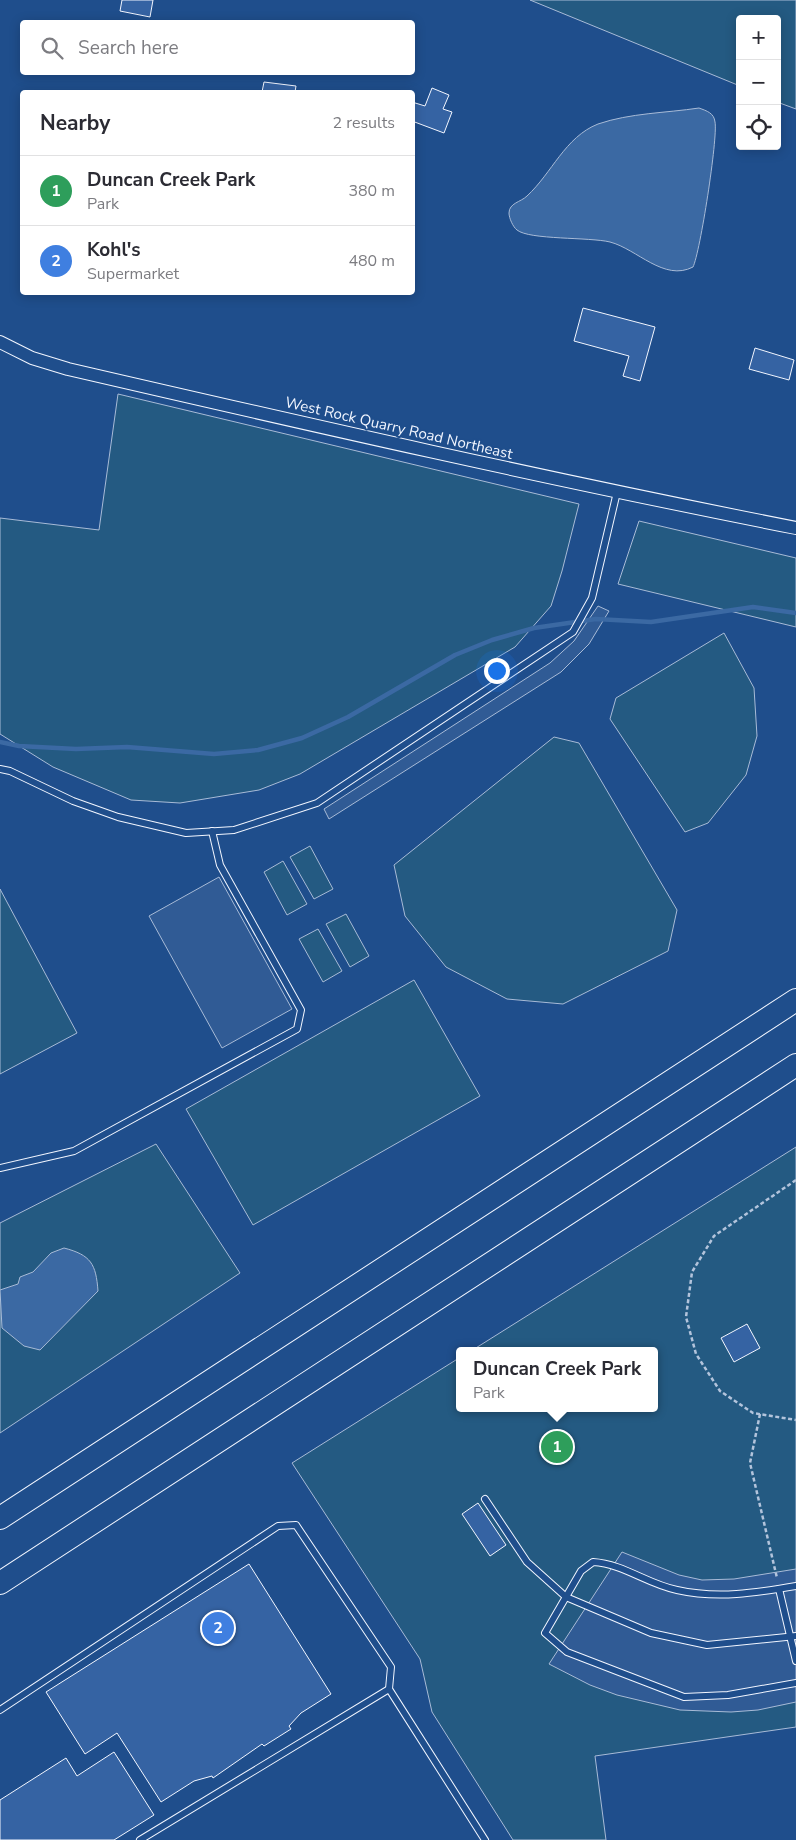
<!DOCTYPE html>
<meta charset="utf-8">
<style>
body{margin:0;font-family:"Nunito Sans",sans-serif;background:#f7f7f7;color:#2b2b33}
.controls{position:absolute;right:15px;top:15px;display:grid;overflow:hidden;border-radius:5px;box-shadow:0 2px 12px #0003}
.controls button{width:45px;height:45px;display:grid;place-items:center;padding:0;border:0;border-bottom:1px solid #e1e1e2;background:#fff;color:#2b2b33;font:25px sans-serif}
.you{position:absolute;left:496px;top:670px;width:18px;height:18px;margin:-12px;border:4px solid #fff;border-radius:50%;background:#1a73e8;box-shadow:0 0 0 8px #1a73e833}
.badge{display:grid;place-items:center;width:32px;height:32px;border-radius:50%;background:#8a6a3f;color:#fff;font-size:16px;font-weight:700}
.pin{position:absolute;translate:-50% -50%;border:2px solid #fff;box-shadow:0 1px 5px #0006}
.popup{position:absolute;left:456px;top:1347px;width:202px;height:65px;box-sizing:border-box;display:grid;place-content:center;border-radius:5px;background:#fff;filter:drop-shadow(0 1px 4px #0005);font-size:16px;white-space:nowrap;color:#7c7c81}
.popup b{font-size:19px;color:#2b2b33}
.popup::after{content:'';position:absolute;left:50%;top:100%;margin-left:-10px;border:10px solid transparent;border-top-color:#fff}
.list{margin:0;padding:0;list-style:none}
h2{display:flex;justify-content:space-between;align-items:center;height:65px;margin:0;padding:0 20px;font-size:21px}
h2 small{font-size:16px;font-weight:400;color:#7c7c81}
.list li{display:grid;grid-template-columns:32px 1fr auto;gap:15px;align-items:center;box-sizing:border-box;height:70px;padding:0 20px;border-top:1px solid #e1e1e2}
.list b{display:block;font-size:19px;white-space:nowrap}
.list p{margin:0;font-size:16px;white-space:nowrap;color:#7c7c81}
.list em{font-size:16px;font-style:normal;color:#7c7c81}
.icon{flex:none;width:28px;height:28px;fill:none;stroke:currentColor;stroke-width:2;stroke-linecap:round;stroke-linejoin:round}
.map{position:relative;flex:none;width:796px;height:1840px;overflow:hidden}
.search{position:absolute;background:#fff;box-shadow:0 2px 12px #0003;left:20px;top:20px;width:395px;height:55px;display:flex;align-items:center;gap:12px;box-sizing:border-box;padding:0 18px;border-radius:5px;color:#7c7c81;font-size:19px}
.panel{position:absolute;background:#fff;box-shadow:0 2px 12px #0003;left:20px;top:90px;width:395px;height:205px;border-radius:5px}
.map>svg:first-child{display:block}
.green{fill:#245a82;stroke:#a8bbd7}
.parking{fill:#305b95;stroke:#a8bbd7}
.water{fill:#3b69a3;stroke:#a8bbd7}
.lines{fill:none;stroke-linecap:round;stroke-linejoin:round}
.stream{stroke:#3b69a3;stroke-width:4.5}
.building{fill:#3563a3;stroke:#f2f6ff}
.lane-casing{stroke:#f2f6ff;stroke-width:8}
.street-casing{stroke:#f2f6ff;stroke-width:14}
.highway-casing{stroke:#f2f6ff;stroke-width:24}
.path{stroke:#b3c4dc;stroke-width:2.5;stroke-dasharray:4 2.5;stroke-linecap:butt}
.lane{stroke:#1f4e8c;stroke-width:6}
.street{stroke:#1f4e8c;stroke-width:12}
.highway{stroke:#1f4e8c;stroke-width:22}
.labels{text-anchor:middle;stroke-width:4;stroke-linejoin:round;paint-order:stroke}
.street-label{font-size:15px;fill:#f2f6ff;stroke:#1f4e8c}
</style>
<div class="map">
<svg width="796" height="1840" viewBox="0 0 796 1840">
<rect width="100%" height="100%" fill="#1f4e8c"/>
<g class="green">
<path d="M530,0h266v109l-19,-7v-83h-37v67z"/>
<path d="M118,394l461,110 -17,67 -11,35 -36,41 -215,127 -41,16 -79,13 -49,-3 -78,-33 -53,-33v-216l99,12z"/>
<path d="M639,521l157,37v69l-178,-43z"/>
<path d="M724,633l30,55 3,48 -11,39 -38,48 -23,9 -75,-113 6,-21z"/>
<path d="M554,737l25,6 98,167 -9,41 -105,53 -56,-5 -61,-32 -41,-51 -11,-51z"/>
<path d="M310,846l23,43 -19,10 -24,-42z"/>
<path d="M283,861l24,43 -20,11 -23,-43z"/>
<path d="M0,889l77,144 -77,41z"/>
<path d="M346,914l23,42 -19,11 -24,-43z"/>
<path d="M318,929l24,42 -19,11 -24,-43z"/>
<path d="M414,980l66,116 -227,129 -67,-116z"/>
<path d="M156,1144l84,129 -240,160v-210z"/>
<path d="M796,1147v580l-201,29 11,84h-93l-81,-128 -12,-53 -128,-196 167,-105 1,50h194v-57h-183z"/>
</g>
<g class="parking">
<path d="M598,606l11,5 -20,33 -28,28 -232,147 -5,-10 226,-146 24,-22z"/>
<path d="M219,877l73,132 -70,39 -73,-132z"/>
<path d="M622,1552l57,23 23,5 32,-1 62,-10v133l-38,8 -27,2 -51,-2 -63,-15 -27,-10 -41,-21z"/>
</g>
<g class="water">
<path d="M699,108c8,3 15,5 16,14 3,16 -15,131 -22,145 -29,15 -56,-18 -83,-25 -20,-5 -81,-2 -93,-12 -4,-3 -8,-12 -8,-17 0,-10 12,-11 18,-17 25,-23 38,-59 71,-72 32,-11 68,-11 101,-16z"/>
<path d="M64,1248c27,7 32,16 34,43l-58,59 -16,-4 -22,-18 -2,-38 18,-6 2,-7 13,-5 18,-19z"/>
</g>
<g class="lines">
<path class="stream" d="M0,742l19,4 57,3 51,-2 87,7 44,-4 44,-12 46,-21 107,-62 37,-15 42,-12 62,-9 55,3 102,-15 43,6"/>
</g>
<g class="building">
<path d="M122,0h31l-3,17 -30,-6z"/>
<path d="M264,82l32,4 -1,6h-33z"/>
<path d="M432,88l17,7 -6,14 9,3 -8,21 -32,-12v-19l13,4z"/>
<path d="M583,308l72,19 -15,54 -17,-5 6,-20 -55,-15z"/>
<path d="M755,348l39,12 -5,20 -40,-11z"/>
<path d="M747,1324l13,24 -26,14 -13,-24z"/>
<path d="M478,1503l28,42 -16,11 -28,-42z"/>
<path d="M249,1564l82,130 -30,19 -12,13 2,3 -27,17 -2,-2 -49,34 -1,-2 -18,5 -33,21 -44,-69 -32,21 -39,-62z"/>
<path d="M114,1752l40,63 -40,25h-114v-40l66,-42 11,18z"/>
</g>
<g class="lines">
<defs>
<g id="lane">
<path d="M0,769l10,2 63,30 45,16 68,16 48,-3 83,-27 256,-171 19,-34 25,-106"/>
<path d="M0,1168l74,-17 223,-122 4,-19 -81,-145 -8,-34"/>
<path d="M485,1499l42,63 39,35 85,36 56,12 89,-9"/>
<path d="M796,1586c-40,7 -79,13 -119,4 -30,-6 -53,-26 -84,-28l-12,9 -36,62 22,19 117,45 44,-2 68,-12"/>
<path d="M779,1589l17,72"/>
<path d="M0,1710l278,-184 18,-1 95,142 -2,22 96,151"/>
<path d="M140,1840l249,-151"/>
</g>
<path id="street" d="M0,342l32,16 36,11c242,56 484,111 728,159"/>
<g id="highway">
<path d="M0,1518l796,-518"/>
<path d="M0,1583l796,-518"/>
</g>
</defs>
<use href="#lane" class="lane-casing"/>
<use href="#street" class="street-casing"/>
<use href="#highway" class="highway-casing"/>
<g class="path">
<path d="M796,1180l-82,56 -22,36 -6,45 10,37 24,37 33,22 43,7"/>
<path d="M760,1414l-10,49 27,115"/>
</g>
<use href="#lane" class="lane"/>
<use href="#street" class="street"/>
<use href="#highway" class="highway"/>
</g>
<g class="labels">
<g class="street-label">
<text transform="translate(399 428) rotate(13)" y="5">West Rock Quarry Road Northeast</text>
</g>
</g>
</svg>
<div class="controls">
<button>+</button>
<button>−</button>
<button><svg class="icon" aria-label="locate" viewBox="0 0 24 24"><circle cx="12" cy="12" r="6"/><path d="M12 2v4M12 18v4M2 12h4M18 12h4"/></svg></button>
</div>
<div class="you"></div>
<div class="pin badge" style="left:557px;top:1447px;background:#2e9e5b">1</div>
<div class="popup"><b>Duncan Creek Park</b>Park</div>
<div class="pin badge" style="left:218px;top:1628px;background:#3f7fe0">2</div>
<div class="search"><svg class="icon" aria-label="search" viewBox="0 0 24 24"><circle cx="10" cy="10" r="6"/><path d="M15 15l6 6"/></svg>Search here</div>
<section class="panel">
<h2>Nearby<small>2 results</small></h2>
<ul class="list">
<li><span class="badge" style="background:#2e9e5b">1</span><div><b>Duncan Creek Park</b><p>Park</p></div><em>380 m</em></li>
<li><span class="badge" style="background:#3f7fe0">2</span><div><b>Kohl's</b><p>Supermarket</p></div><em>480 m</em></li>
</ul>
</section>
</div>
